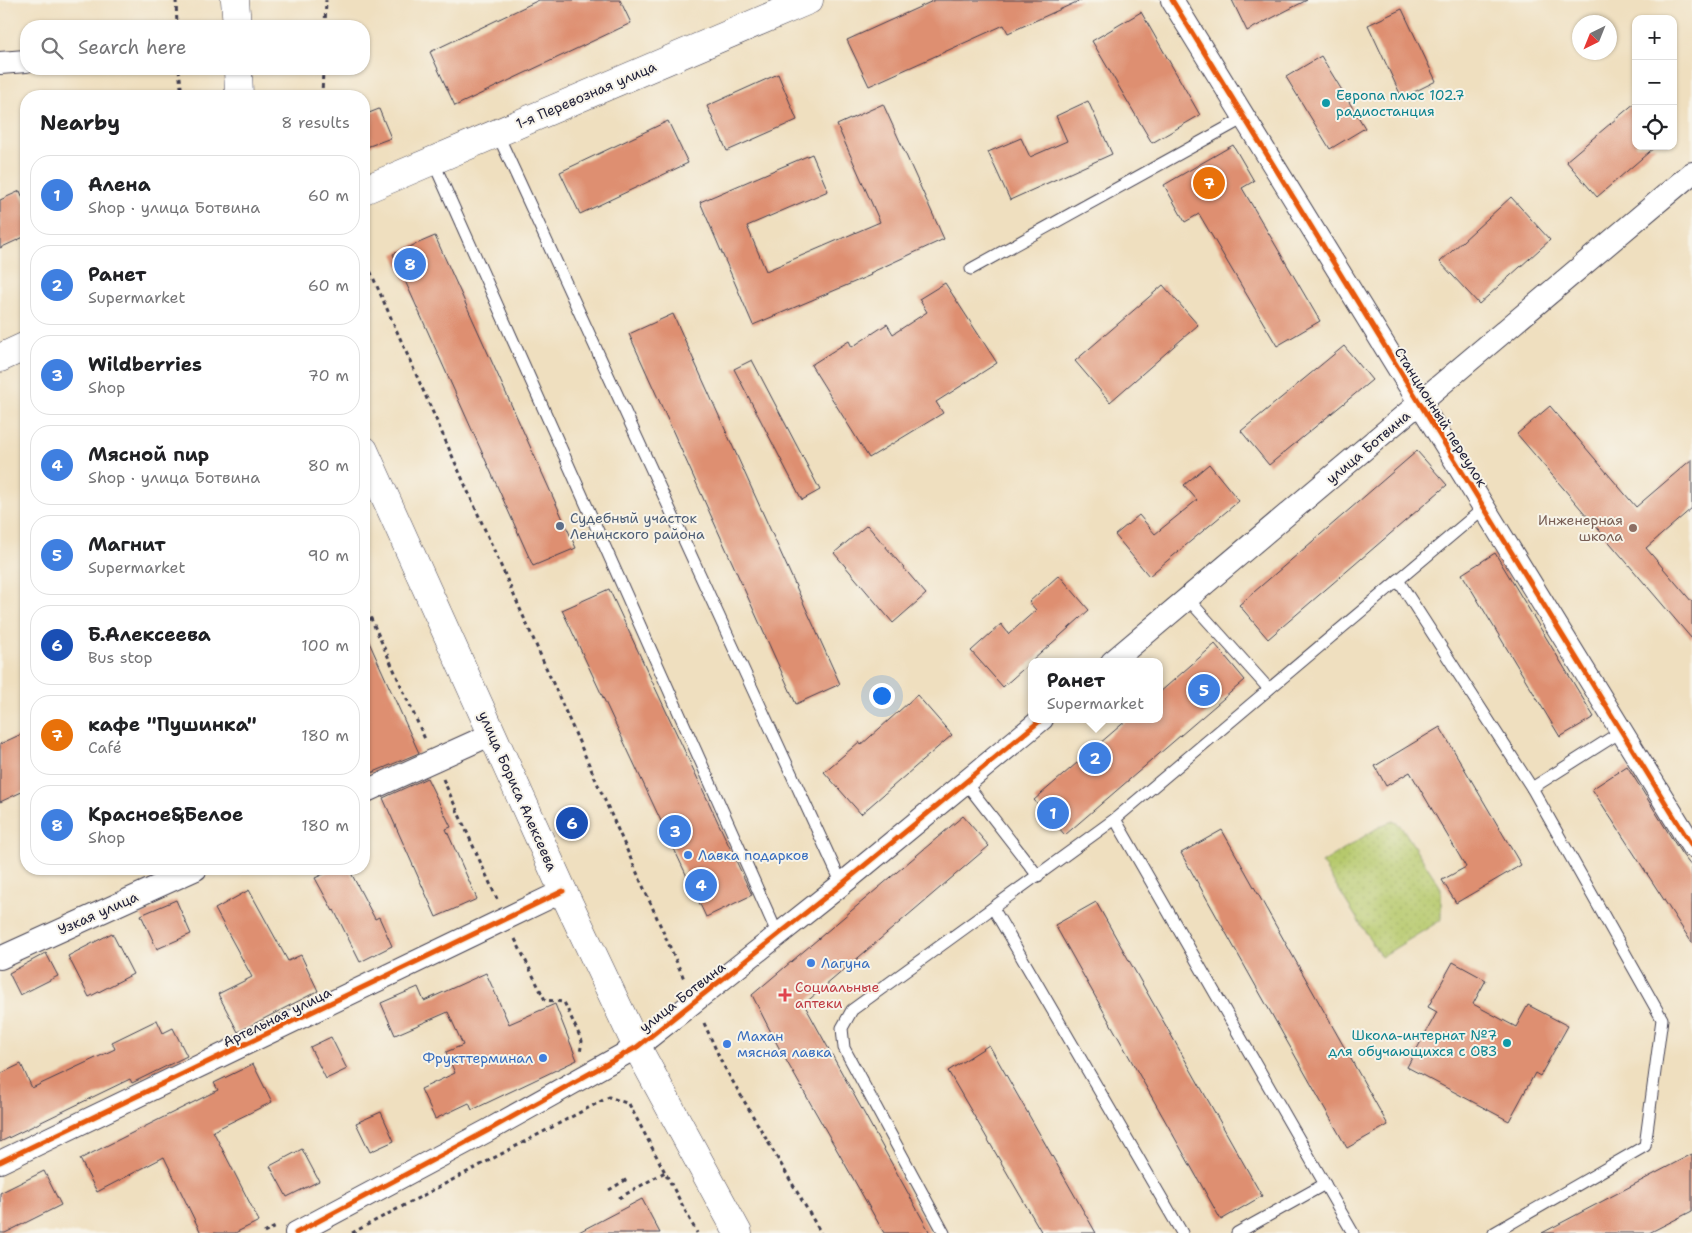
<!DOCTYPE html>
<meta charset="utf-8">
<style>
body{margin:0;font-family:"Shantell Sans",sans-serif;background:#f2f2f2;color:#202124}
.controls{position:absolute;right:15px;top:15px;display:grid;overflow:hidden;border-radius:10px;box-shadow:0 1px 4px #0004}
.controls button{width:45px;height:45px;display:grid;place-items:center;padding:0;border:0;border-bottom:1px solid #e0e0e0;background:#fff;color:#202124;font:25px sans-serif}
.compass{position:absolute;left:1572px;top:15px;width:45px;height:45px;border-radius:50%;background:#fff;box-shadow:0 1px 4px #0004;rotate:223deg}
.you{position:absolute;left:881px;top:695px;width:18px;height:18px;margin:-12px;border:4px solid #fff;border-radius:50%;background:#1a73e8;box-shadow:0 0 0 8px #1a73e833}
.badge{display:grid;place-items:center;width:32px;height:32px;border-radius:50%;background:#b45309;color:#fff;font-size:16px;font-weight:700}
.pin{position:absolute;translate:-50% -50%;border:2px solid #fff;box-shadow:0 1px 5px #0006}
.popup{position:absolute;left:1028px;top:658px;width:135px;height:65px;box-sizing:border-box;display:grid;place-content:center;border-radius:10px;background:#fff;filter:drop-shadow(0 1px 4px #0005);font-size:16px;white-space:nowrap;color:#757577}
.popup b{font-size:19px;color:#202124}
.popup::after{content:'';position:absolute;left:50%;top:100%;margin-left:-10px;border:10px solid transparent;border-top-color:#fff}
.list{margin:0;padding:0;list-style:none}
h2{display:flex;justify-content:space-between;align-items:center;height:65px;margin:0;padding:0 20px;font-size:21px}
h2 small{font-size:16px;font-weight:400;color:#757577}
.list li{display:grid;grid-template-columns:32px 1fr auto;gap:15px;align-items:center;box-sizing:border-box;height:80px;margin:0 10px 10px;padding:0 10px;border:1px solid #e0e0e0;border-radius:20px}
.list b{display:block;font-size:19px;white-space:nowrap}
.list p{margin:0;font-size:16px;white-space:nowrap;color:#757577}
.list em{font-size:16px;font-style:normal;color:#757577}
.icon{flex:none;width:28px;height:28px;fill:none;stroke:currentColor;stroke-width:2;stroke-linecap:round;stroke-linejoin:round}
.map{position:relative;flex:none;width:1692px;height:1233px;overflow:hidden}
.search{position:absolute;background:#fff;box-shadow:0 1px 4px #0004;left:20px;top:20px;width:350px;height:55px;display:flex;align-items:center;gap:12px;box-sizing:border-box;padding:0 18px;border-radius:20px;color:#757577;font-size:19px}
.panel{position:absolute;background:#fff;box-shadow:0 1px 4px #0004;left:20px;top:90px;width:350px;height:785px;border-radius:20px}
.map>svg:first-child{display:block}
.park{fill:url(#park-dots);stroke:#6c7654}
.building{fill:#de8f71}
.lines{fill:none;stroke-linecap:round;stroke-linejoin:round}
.lane-casing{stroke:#413e4f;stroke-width:13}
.street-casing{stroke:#413e4f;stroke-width:24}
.secondary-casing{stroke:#413e4f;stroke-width:29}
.path{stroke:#413e4f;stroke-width:3;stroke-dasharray:4 4;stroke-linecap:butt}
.lane{stroke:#fff;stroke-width:11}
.street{stroke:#fff;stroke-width:22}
.secondary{stroke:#fff;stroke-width:28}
.cycleway-casing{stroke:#f7f3e8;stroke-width:8}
.cycleway{stroke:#e8590c;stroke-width:5}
.culture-dot{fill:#0f9aa8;stroke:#f7f3e8;stroke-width:2}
.service-dot{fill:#5c6f8a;stroke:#f7f3e8;stroke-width:2}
.education-dot{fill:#8d6e63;stroke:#f7f3e8;stroke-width:2}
.shop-dot{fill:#3f7fe0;stroke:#f7f3e8;stroke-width:2}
.health-dot{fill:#e0444e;stroke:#f7f3e8;stroke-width:2}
.labels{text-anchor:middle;stroke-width:4;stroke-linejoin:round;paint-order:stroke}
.street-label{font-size:14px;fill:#22223b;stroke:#f7f3e8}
.culture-label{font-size:14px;fill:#0d838f;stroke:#f7f3e8;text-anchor:start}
.service-label{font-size:14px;fill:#4e5e75;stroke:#f7f3e8;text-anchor:start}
.education-label{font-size:14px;fill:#785e54;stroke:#f7f3e8;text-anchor:end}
.shop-label{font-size:14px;fill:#366cbe;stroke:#f7f3e8;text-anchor:start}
.health-label{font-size:14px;fill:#be3a42;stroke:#f7f3e8;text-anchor:start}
</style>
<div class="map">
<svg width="1692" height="1233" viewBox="0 0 1692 1233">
<defs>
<pattern id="park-dots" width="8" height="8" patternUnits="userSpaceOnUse" patternTransform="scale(1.25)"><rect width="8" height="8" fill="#b6c96c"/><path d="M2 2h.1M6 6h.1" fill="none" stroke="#9cac5e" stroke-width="1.8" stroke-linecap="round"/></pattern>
</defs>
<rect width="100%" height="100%" fill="#f7f3e8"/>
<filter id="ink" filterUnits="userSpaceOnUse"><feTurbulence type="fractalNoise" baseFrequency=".02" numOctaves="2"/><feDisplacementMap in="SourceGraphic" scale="10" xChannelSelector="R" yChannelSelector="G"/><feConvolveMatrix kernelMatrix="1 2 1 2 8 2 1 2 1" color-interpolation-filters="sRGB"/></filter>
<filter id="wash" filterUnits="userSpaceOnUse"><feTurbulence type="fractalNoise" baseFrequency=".0096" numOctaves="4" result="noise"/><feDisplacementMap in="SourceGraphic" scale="20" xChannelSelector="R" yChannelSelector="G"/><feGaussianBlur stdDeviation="1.12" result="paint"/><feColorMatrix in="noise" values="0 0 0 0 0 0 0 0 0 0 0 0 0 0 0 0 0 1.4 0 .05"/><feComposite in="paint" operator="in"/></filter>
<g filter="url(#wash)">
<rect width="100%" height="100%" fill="#efdfbf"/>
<path class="park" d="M1393,821l8,5 40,62v32l-60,37 -59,-94 60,-38z"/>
<g id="blocks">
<g class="building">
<path d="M539,0h81l11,23 -176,83 -25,-54z"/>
<path d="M935,0h146l-73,33 -4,-8 -135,61 -22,-46z"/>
<path d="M1232,0h75l-60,31z"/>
<path d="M1402,9l34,72 -34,17 -34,-73z"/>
<path d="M1141,12l59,103 -48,28 -60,-102z"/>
<path d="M1321,56l44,72 -35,21 -44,-72z"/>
<path d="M778,74l19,46 -70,31 -20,-45z"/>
<path d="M1088,101l24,53 -102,46 -22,-48 33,-14 9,19 37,-16 -11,-25z"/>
<path d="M1636,102v44h20l-59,51 -31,-36z"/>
<path d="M883,104l61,135 -74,34 1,2 -118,50 -53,-123 112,-48 16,37 -81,35 19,45 114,-49 -43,-97z"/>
<path d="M379,109l12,29 -27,10v-33z"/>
<path d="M668,121l20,42 -108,51 -20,-42z"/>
<path d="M1233,145l21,36 -12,7 78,133 -43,25 -78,-132 -14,8 -21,-37z"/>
<path d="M20,191l6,14v31l-26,12v-48z"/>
<path d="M1511,197l39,43 -71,64 -39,-42z"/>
<path d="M435,236l141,312 -43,18 -140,-312z"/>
<path d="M945,283l52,80 -61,39 7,11 -74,45 -58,-93 38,-24 3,6 35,-23 6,10 34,-22 -8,-13z"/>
<path d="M1163,285l35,40 -88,77 -35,-41z"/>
<path d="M673,314l167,370 -44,20 -167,-370z"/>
<path d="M1344,346l28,34 -103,85 -28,-34z"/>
<path d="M752,360l68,130 -18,10 -68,-131z"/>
<path d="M1550,406l86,101 56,-48v49l-46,40 46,54v37l-175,-205z"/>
<path d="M1417,451l30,34 -179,154 -29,-34z"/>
<path d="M1209,464l30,37 -90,75 -34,-41 24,-20 16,19 42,-34 -13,-15z"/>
<path d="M867,525l59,69 -33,29 -59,-70z"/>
<path d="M1495,553l99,164 -34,20 -98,-163z"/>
<path d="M1059,575l30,35 -86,77 -32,-36 30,-27 8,10 27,-24 -7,-8z"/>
<path d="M609,589l143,306 -46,22 -144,-307z"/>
<path d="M364,631l55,122 -50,21 -5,-11z"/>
<path d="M1215,644l30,36 -180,155 -31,-35 94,-81h31v-26z"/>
<path d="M917,695l35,40 -91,79 -37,-42 35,-30 2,3z"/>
<path d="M1440,727l81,138 -65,38 -14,-23 24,-13 -56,-95 -24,14 -11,-20z"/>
<path d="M26,732v58l-26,12v-58z"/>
<path d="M1627,766l54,87 11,14v76l-100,-154z"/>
<path d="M427,778l24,49 -5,2 31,70 -41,18 -53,-119z"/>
<path d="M963,816l26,30 -185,158 126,229h-46l-106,-187 -26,-51z"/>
<path d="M1222,830l166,295 -41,23 -166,-295z"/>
<path d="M334,869h15l26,50 4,-2 13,29 -32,16 -26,-52 -1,1 -18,-33z"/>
<path d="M249,890l39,71 13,-6 17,36 -80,41 -20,-38 34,-17 -37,-68z"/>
<path d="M176,900l15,34 -34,15 -16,-34z"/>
<path d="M1096,902l166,294 -41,24 -166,-295z"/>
<path d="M112,933l21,41 -44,23 -21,-41z"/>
<path d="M46,953l12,23 -38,19 -11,-22z"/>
<path d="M1453,962l33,18 -13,24 43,23 12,-22 40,21 -28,50 -5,-3 -26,48 -102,-54 30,-55 -9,-5z"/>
<path d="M486,973l23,51 46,-20 22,56 -105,50 -3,-7 -34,16 -14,-30 34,-16 -9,-21 17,-7 -15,-33 -53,23 -14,-32 37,-16 6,14z"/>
<path d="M157,1020l6,13 10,-5 14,28 -55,27 -2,-4 -130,63v-68l21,-10 11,24 83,-39 -3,-7z"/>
<path d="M331,1037l16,32 -21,10 -16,-32z"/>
<path d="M989,1045l107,188h-54l-94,-162z"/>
<path d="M253,1064l19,38 -59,29 46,90 -24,12h-34l-37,-76 -67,35 -17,-33 138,-69 -4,-7z"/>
<path d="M381,1112l13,29 -24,11 -14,-29z"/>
<path d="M302,1149l17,32 -32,16 -17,-31z"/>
<path d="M1692,1154v57l-43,22h-107z"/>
<path d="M44,1171l17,34 -56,28h-5v-40z"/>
<path d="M642,1199l18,34h-83z"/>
</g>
</g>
</g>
<g filter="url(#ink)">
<use href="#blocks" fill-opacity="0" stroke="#413e4f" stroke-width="1"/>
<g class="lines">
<defs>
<g id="lane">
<path d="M497,133l345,751"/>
<path d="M433,161l345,774"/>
<path d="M971,269l273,-151"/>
<path d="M1398,580l134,208 130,231 -17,127 -151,87"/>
<path d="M1188,599l81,90"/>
<path d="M965,782l73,94"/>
<path d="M1532,788l90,-57"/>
<path d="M1115,819l238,414"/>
<path d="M993,908l189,325"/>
<path d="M944,1233l-100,-185 -2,-20 10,-18 263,-191 370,-312"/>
<path d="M1237,1233l88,-49"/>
</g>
<g id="street">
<path d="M1172,0l520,846"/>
<path d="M0,63l26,-2"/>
<path d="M1112,662l580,-489"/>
<path d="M364,792l128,-58"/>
<path d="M0,958l196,-89"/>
<path d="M0,1162l563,-271"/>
<path d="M296,1233l191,-102 150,-84 205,-163 200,-165"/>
</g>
<g id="secondary">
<path d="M235,0l2,26"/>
<path d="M238,69l1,27"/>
<path d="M364,190l445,-190"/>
<path d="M0,358l26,-12"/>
<path d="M364,450l199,441 74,156 101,186"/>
</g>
</defs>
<use href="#lane" class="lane-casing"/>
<use href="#street" class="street-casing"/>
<use href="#secondary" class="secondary-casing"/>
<g class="path">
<path d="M176,0l1,26"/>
<path d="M325,26l1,-26"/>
<path d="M179,69l3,27"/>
<path d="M322,96l1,-27"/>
<path d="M364,257l321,724"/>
<path d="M364,603l61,136"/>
<path d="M443,779l54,120"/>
<path d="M515,939l30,61 19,2 18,39 -2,12"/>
<path d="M704,1023l18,40 99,170"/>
<path d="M609,1190l20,-12"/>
<path d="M619,1198l46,-26"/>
<path d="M264,1233l11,-6"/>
<path d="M352,1233l257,-136 20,7 68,129"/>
</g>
<use href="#lane" class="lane"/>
<use href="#street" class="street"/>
<use href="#secondary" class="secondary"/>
<defs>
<g id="cycleway">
<path d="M1172,0l520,846"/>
<path d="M0,1162l563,-271"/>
<path d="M296,1233l191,-102 150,-84 205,-163 200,-165"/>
</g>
</defs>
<use href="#cycleway" class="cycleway-casing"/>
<use href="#cycleway" class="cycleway"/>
</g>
</g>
<g class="culture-dot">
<circle cx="1326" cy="103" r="5"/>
<circle cx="1507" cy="1043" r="5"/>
</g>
<circle class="service-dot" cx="560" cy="526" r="5"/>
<circle class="education-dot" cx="1633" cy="528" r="5"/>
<g class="shop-dot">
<circle cx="688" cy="855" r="5"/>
<circle cx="811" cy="963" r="5"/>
<circle cx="727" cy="1044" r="5"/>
<circle cx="543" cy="1058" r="5"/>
</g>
<path class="health-dot" d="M782.5 987.5h5v5h5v5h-5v5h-5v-5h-5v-5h5z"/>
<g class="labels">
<g class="street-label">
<text transform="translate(586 95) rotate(-23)" y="5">1-я Перевозная улица</text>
<text transform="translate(1441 417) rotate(58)" y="5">Станционный переулок</text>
<text transform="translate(1368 447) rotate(-40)" y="5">улица Ботвина</text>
<text transform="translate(518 791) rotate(66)" y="5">улица Бориса Алексеева</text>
<text transform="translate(98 913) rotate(-24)" y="5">Узкая улица</text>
<text transform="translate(682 997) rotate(-38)" y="5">улица Ботвина</text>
<text transform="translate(277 1017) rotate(-26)" y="5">Артельная улица</text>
</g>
<g class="culture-label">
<text x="1336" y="100">Европа плюс 102.7<tspan x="1336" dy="16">радиостанция</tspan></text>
<text x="1497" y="1040" text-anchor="end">Школа-интернат №7<tspan x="1497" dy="16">для обучающихся с ОВЗ</tspan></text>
</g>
<g class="service-label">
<text x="570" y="523">Судебный участок<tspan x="570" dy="16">Ленинского района</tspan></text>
</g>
<g class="education-label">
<text x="1623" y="525">Инженерная<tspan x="1623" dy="16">школа</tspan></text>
</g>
<g class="shop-label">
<text x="698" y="860">Лавка подарков</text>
<text x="821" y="968">Лагуна</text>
<text x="737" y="1041">Махан<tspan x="737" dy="16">мясная лавка</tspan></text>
<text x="533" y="1063" text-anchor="end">Фрукттерминал</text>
</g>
<g class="health-label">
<text x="795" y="992">Социальные<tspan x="795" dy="16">аптеки</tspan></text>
</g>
</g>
</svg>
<div class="controls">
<button>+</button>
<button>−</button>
<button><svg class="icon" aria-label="locate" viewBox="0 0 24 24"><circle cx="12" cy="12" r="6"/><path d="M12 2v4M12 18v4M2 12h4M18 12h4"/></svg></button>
</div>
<svg class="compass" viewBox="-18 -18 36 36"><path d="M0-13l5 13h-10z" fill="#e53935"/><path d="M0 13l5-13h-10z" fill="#757577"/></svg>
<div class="you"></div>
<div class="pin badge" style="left:1053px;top:813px;background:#3f7fe0">1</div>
<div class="pin badge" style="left:1095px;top:758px;background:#3f7fe0">2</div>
<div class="popup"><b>Ранет</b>Supermarket</div>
<div class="pin badge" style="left:675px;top:831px;background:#3f7fe0">3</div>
<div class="pin badge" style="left:701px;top:885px;background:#3f7fe0">4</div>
<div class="pin badge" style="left:1204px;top:690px;background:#3f7fe0">5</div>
<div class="pin badge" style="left:572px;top:823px;background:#1a4fb4">6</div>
<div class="pin badge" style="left:1209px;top:183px;background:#e8710a">7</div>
<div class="pin badge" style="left:410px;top:264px;background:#3f7fe0">8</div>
<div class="search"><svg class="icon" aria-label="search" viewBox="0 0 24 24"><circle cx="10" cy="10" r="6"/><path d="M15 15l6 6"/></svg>Search here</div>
<section class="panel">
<h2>Nearby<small>8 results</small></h2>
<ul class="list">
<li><span class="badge" style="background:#3f7fe0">1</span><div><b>Алена</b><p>Shop · улица Ботвина</p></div><em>60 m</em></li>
<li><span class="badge" style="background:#3f7fe0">2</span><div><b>Ранет</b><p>Supermarket</p></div><em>60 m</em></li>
<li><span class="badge" style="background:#3f7fe0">3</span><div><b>Wildberries</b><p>Shop</p></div><em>70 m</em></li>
<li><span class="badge" style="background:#3f7fe0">4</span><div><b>Мясной пир</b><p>Shop · улица Ботвина</p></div><em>80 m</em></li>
<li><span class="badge" style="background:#3f7fe0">5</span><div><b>Магнит</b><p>Supermarket</p></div><em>90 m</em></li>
<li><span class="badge" style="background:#1a4fb4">6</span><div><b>Б.Алексеева</b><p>Bus stop</p></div><em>100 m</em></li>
<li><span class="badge" style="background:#e8710a">7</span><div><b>кафе &quot;Пушинка&quot;</b><p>Café</p></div><em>180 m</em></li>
<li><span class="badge" style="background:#3f7fe0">8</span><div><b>Красное&amp;Белое</b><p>Shop</p></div><em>180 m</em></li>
</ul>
</section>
</div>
